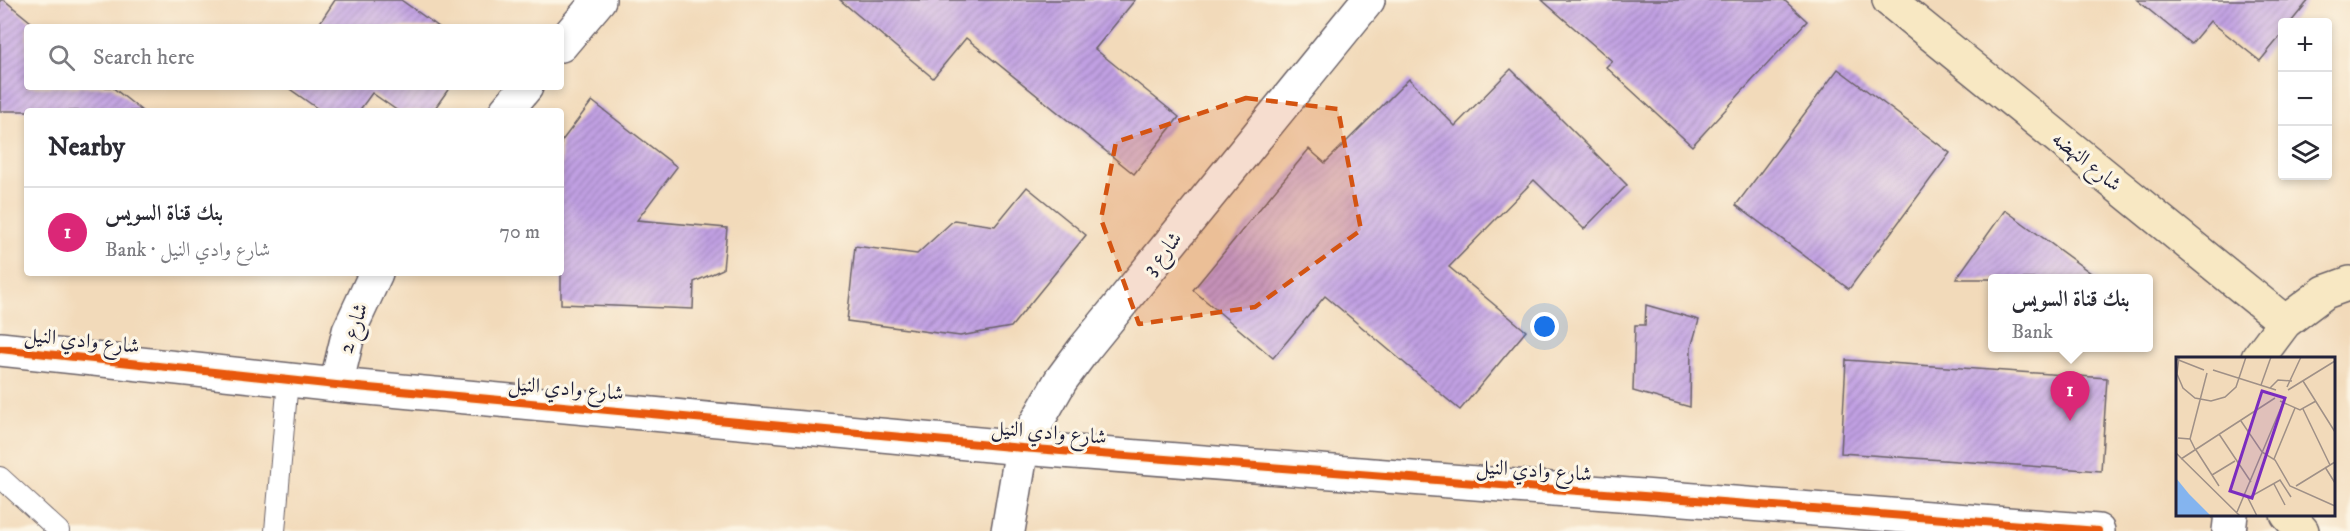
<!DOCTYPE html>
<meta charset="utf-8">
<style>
body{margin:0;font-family:"IM FELL DW Pica",Amiri,serif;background:#f2f2f3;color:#2b2b33}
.controls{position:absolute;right:18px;top:18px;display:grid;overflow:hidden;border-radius:6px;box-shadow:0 3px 9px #0003}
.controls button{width:54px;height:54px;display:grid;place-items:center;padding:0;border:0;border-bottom:2px solid #e1e1e2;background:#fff;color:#2b2b33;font:30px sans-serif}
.you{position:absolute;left:1545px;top:327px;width:21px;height:21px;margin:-15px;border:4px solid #fff;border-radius:50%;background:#1a73e8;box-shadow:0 0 0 9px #1a73e833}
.badge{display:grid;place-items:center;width:39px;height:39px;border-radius:50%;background:#db2777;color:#fff;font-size:20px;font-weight:700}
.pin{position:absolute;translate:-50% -50px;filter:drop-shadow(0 2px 3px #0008)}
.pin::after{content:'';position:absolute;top:32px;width:21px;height:18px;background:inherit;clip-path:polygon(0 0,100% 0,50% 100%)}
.popup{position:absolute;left:1988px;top:274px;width:165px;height:78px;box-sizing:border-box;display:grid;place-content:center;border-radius:6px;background:#fff;filter:drop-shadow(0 2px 4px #0005);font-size:20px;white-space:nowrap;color:#7c7c81}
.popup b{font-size:22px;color:#2b2b33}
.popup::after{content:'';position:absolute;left:50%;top:100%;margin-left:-12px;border:12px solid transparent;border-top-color:#fff}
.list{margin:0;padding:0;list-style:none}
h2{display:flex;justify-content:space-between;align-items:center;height:78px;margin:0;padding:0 24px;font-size:26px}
h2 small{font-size:20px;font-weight:400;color:#7c7c81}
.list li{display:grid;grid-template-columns:39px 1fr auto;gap:18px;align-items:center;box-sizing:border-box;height:90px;padding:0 24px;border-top:2px solid #e1e1e2}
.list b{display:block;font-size:22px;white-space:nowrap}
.list p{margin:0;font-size:20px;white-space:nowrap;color:#7c7c81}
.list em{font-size:20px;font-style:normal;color:#7c7c81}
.icon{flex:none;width:33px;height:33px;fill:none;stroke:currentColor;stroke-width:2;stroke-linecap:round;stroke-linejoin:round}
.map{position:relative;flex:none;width:2350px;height:531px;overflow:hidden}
.search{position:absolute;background:#fff;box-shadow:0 3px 9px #0003;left:24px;top:24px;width:540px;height:66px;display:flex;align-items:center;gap:15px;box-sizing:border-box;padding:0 21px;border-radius:6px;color:#7c7c81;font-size:22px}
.panel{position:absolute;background:#fff;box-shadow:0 3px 9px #0003;left:24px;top:108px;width:540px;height:168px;border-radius:6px}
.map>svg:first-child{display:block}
.building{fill:url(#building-hatch)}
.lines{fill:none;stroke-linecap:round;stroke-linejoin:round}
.lane-casing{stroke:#6b6267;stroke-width:22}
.street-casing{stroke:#6b6267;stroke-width:36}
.secondary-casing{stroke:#6b6267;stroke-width:36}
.lane{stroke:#fff;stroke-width:20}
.street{stroke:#fff;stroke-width:33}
.secondary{stroke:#f8e8c3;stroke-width:33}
.cycleway-casing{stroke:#fcf5e5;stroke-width:11}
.cycleway{stroke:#e8590c;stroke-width:8}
.marked{fill:#d45411;fill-opacity:0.2;stroke:#d45411;stroke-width:4.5;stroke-dasharray:12 8;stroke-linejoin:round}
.labels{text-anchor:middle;stroke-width:6;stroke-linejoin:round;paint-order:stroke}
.street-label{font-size:21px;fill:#22223b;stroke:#fcf5e5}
.inset-road{fill:none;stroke:#9f9087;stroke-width:1.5}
.view{fill:#7b2cbf;fill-opacity:0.15;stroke:#7b2cbf;stroke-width:3}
.inset-edge{fill:none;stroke:#22223b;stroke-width:3}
</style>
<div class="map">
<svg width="2350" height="531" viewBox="0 0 2350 531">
<defs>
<pattern id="building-hatch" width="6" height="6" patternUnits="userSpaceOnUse" patternTransform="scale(1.5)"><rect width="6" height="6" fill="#c1a0e3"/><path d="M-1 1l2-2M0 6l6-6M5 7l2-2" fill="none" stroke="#9c82b9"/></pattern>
</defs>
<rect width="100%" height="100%" fill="#fcf5e5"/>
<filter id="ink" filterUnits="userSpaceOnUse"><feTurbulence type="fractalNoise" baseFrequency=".0167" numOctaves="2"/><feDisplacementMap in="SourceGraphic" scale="12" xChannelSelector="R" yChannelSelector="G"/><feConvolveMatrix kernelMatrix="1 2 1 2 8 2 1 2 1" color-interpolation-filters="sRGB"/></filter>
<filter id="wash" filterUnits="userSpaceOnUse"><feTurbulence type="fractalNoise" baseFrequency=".008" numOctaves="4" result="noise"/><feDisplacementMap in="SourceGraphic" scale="24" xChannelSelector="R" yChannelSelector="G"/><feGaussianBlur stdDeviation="1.35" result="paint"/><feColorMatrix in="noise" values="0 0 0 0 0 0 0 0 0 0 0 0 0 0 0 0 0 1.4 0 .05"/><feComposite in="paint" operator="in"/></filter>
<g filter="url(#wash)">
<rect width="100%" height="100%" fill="#f2daba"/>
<g id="blocks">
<g class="building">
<path d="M0,0h4l33,27h-10v60h85l30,24h-142z"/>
<path d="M335,0h66l38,27h-122z"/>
<path d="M840,0h295l-40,49 84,68 -45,57 -168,-136 -33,40z"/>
<path d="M1542,0h242l23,21 -115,125 -86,-79 6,-6z"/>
<path d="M2137,0h172l-18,22h-8v11l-23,28 -50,-40 -19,23z"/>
<path d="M1511,69l116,116 -43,44 -50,-49 -85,87 77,64 -66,79 -135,-114 -52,62 -80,-68 116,-141 16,14 84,-84 46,47z"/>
<path d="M1838,69l112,84 -101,136 -113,-84z"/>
<path d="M287,87h163l-17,24h-35l-26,-18 -13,18h-38z"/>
<path d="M592,101l85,66 -40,53 90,8 -4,41 -29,13 -1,27 -132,-5v-162z"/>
<path d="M1027,187l59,48 -75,92 -51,9 -113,-15 8,-75 62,8 37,-34 41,6z"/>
<path d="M2005,210l94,69h-143z"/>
<path d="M1646,305l53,15 -8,28 -1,59 -57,-16 2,-66h10z"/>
<path d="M1846,360l261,18 -6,93 -260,-18z"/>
</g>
</g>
</g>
<g filter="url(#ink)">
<use href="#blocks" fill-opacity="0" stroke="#6b6267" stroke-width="1.5"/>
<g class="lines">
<defs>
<g id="lane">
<path d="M0,477l59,54"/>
<path d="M275,531l13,-151"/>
</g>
<g id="street">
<path d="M561,45l38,-45"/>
<path d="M506,111l20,-24"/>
<path d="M0,349l336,36 686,63 1076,83"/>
<path d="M336,385l13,-54 27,-58"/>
<path d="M1008,531l14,-83 39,-68 23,-31 284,-349"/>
<path d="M2229,531l2,-17"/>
</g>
<g id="secondary">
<path d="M1889,0l396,322"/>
<path d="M2258,358l27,-36 40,-30 25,-9"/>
<path d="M2287,514l15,17"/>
</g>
</defs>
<use href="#lane" class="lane-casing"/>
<use href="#street" class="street-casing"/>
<use href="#secondary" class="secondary-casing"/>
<use href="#lane" class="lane"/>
<use href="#street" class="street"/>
<use href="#secondary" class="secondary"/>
<defs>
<path id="cycleway" d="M0,349l336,36 686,63 1076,83"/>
</defs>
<use href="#cycleway" class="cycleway-casing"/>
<use href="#cycleway" class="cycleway"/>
</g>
</g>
<path class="marked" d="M1246,98l92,11 23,121 -106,77 -116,17 -38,-105 15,-77z"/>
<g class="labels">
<g class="street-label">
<text transform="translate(2087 161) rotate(39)" y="7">شارع النهضه</text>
<text transform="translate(1162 253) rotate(-51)" y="7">شارع 3</text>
<text transform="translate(353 328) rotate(-71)" y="7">شارع 2</text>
<text transform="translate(82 340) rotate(6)" y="7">شارع وادي النيل</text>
<text transform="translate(566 388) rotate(5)" y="7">شارع وادي النيل</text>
<text transform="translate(1049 432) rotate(5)" y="7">شارع وادي النيل</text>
<text transform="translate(1534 470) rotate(4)" y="7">شارع وادي النيل</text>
</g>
</g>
<g transform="translate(2176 357)">
<rect width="159" height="159" fill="#f2daba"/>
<path d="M0,121l13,16 22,22h-35z" fill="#84b4ef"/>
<path class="inset-road" d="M3,0l-2,17 6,14 12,10 16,3 14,-4 11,-10 10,-30M0,2l28,11M37,13l63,20M127,24l32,51M85,28l10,-28M111,30l14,-30M94,31l8,-8 14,1M112,33l47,-29M104,44l20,9 16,-9M127,52l27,56M65,64l21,31 13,8 15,26 45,20M43,77l32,48M2,81l12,1 5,10M14,82l17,-66M20,93l23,36M0,96l64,63M5,102l94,-61M98,102l21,-51M149,110l10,16M36,118l23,-14M98,127l11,21M120,129l39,-24M61,155l46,-109M81,159l-9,-18 32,-18 11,17"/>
<path class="view" d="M86,34l23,7 -33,100 -22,-7z"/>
<rect width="159" height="159" class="inset-edge"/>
</g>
</svg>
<div class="controls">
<button>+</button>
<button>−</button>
<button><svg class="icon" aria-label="layers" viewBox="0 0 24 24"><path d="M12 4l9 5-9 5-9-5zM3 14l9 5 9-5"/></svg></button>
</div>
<div class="you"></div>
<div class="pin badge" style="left:2070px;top:421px">1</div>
<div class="popup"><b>بنك قناة السويس</b>Bank</div>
<div class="search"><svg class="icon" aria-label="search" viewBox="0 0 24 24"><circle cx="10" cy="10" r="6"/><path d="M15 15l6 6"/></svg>Search here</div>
<section class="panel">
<h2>Nearby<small></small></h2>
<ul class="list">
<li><span class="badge">1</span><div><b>بنك قناة السويس</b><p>Bank · شارع وادي النيل</p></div><em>70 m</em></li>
</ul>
</section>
</div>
